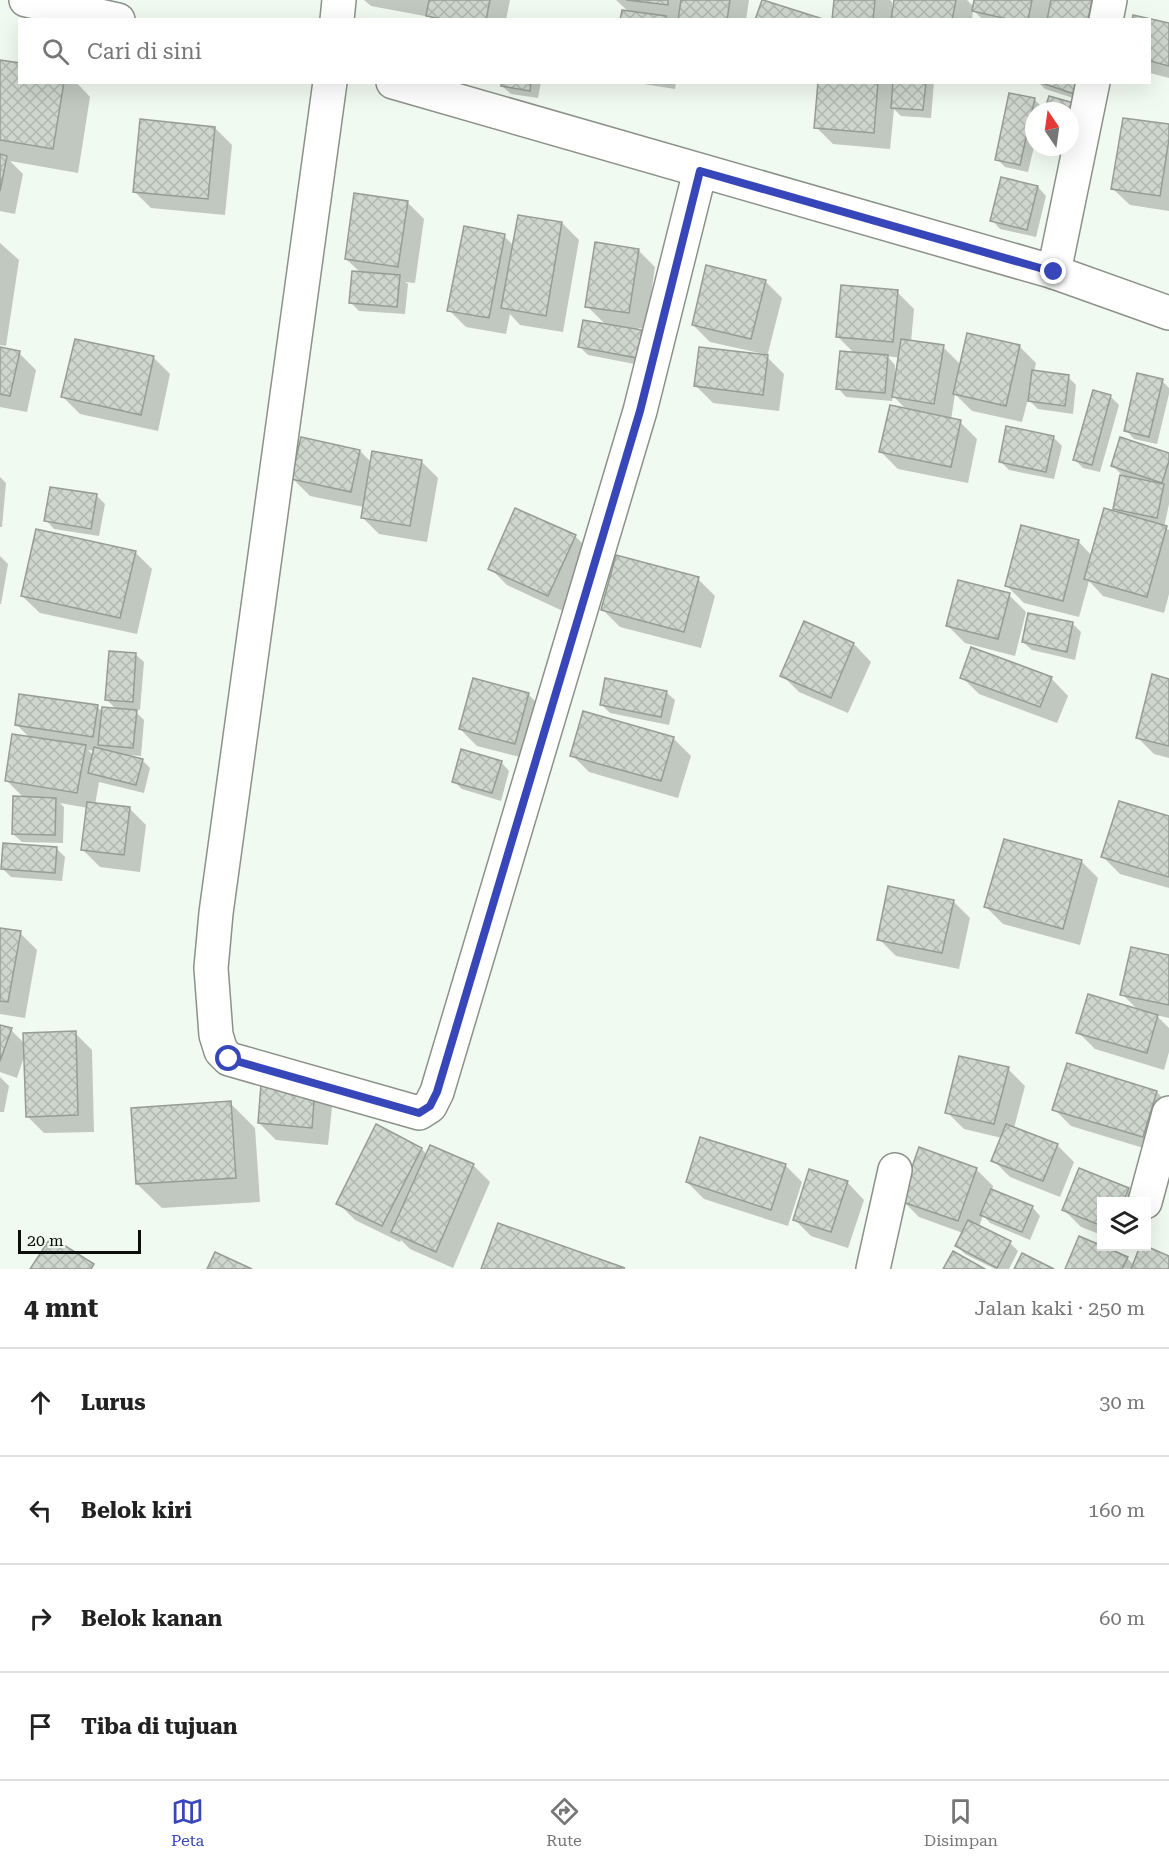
<!DOCTYPE html>
<html lang="id">
<meta charset="utf-8">
<style>
body{margin:0;font-family:"Roboto Serif",serif;background:#f6f6f6;color:#222}
.controls{position:absolute;right:18px;bottom:18px;display:grid;overflow:hidden;border-radius:0px;box-shadow:0 6px 24px #0002}
.controls button{width:54px;height:54px;display:grid;place-items:center;padding:0;border:0;border-bottom:2px solid #e0e0e0;background:#fff;color:#222;font:30px sans-serif}
.compass{position:absolute;left:1025px;top:102px;width:54px;height:54px;border-radius:50%;background:#fff;box-shadow:0 6px 24px #0002;rotate:347deg}
.scale{position:absolute;left:18px;bottom:15px;width:123px;box-sizing:border-box;padding-left:6px;border:3px solid #0b0e0b;border-top:0;font-size:16px;line-height:21px;white-space:nowrap;color:#0b0e0b;-webkit-text-stroke:4px #f1faf0;paint-order:stroke}
.stop{position:absolute;width:18px;height:18px;margin:-14px;border:4px solid #3747ba;border-radius:50%;background:#fff}
.stop.end{background:#3747ba;border-color:#fff;box-shadow:0 2px 6px #0008}
.list{margin:0;padding:0;list-style:none}
h2{display:flex;justify-content:space-between;align-items:center;height:78px;margin:0;padding:0 24px;font-size:26px}
h2 small{font-size:20px;font-weight:400;color:#767676}
.list li{display:grid;grid-template-columns:39px 1fr auto;gap:18px;align-items:center;box-sizing:border-box;height:108px;padding:0 24px;border-top:2px solid #e0e0e0}
.list b{display:block;font-size:22px;white-space:nowrap}
.list em{font-size:20px;font-style:normal;color:#767676}
.icon{flex:none;width:33px;height:33px;fill:none;stroke:currentColor;stroke-width:2;stroke-linecap:round;stroke-linejoin:round}
.map{position:relative;flex:none;width:1169px;height:1269px;overflow:hidden}
.search{position:absolute;background:#fff;box-shadow:0 6px 24px #0002;left:18px;right:18px;top:18px;height:66px;display:flex;align-items:center;gap:15px;box-sizing:border-box;padding:0 21px;border-radius:0px;color:#767676;font-size:22px}
.sheet{height:510px;background:#fff}
nav{display:flex;justify-content:space-around;align-items:center;box-sizing:border-box;height:84px;border-top:2px solid #e0e0e0;background:#fff;font-size:16px;color:#767676}
nav a{display:grid;justify-items:center;gap:3px}
nav .on{color:#3747ba}
.map>svg:first-child{display:block}
.shadow{fill:#0003;fill-rule:evenodd}
.building{fill:url(#building-cross-hatch);stroke:#959d94;stroke-width:1.5}
.lines{fill:none;stroke-linecap:round;stroke-linejoin:round}
.street-casing{stroke:#8a9289;stroke-width:36}
.street{stroke:#fff;stroke-width:33}
.route{stroke:#3747ba;stroke-width:8}
</style>
<div class="map">
<svg width="1169" height="1269" viewBox="0 0 1169 1269">
<defs>
<pattern id="building-cross-hatch" width="8" height="8" patternUnits="userSpaceOnUse" patternTransform="scale(1.5)"><rect width="8" height="8" fill="#ced7ce"/><path d="M0 0l8 8M0 8l8-8" fill="none" stroke="#b0b7b0"/></pattern>
</defs>
<rect width="100%" height="100%" fill="#f1faf0"/>
<g class="shadow">
<path d="M364,0h146l-4,20h-74l-2,-3 -59,-11z"/>
<path d="M616,0h133l-3,20h-124l7,-8z"/>
<path d="M835,0h55l2,2v9h2l2,-11h71l7,7 2,-7h135l-3,20h-125l-10,-10 -1,10h-138z"/>
<path d="M1150,20l19,5v53l-19,-5z"/>
<path d="M0,61l20,21h56l14,15 -12,76 -68,-12 13,13 -8,40 -15,-3z"/>
<path d="M503,82h38l-3,16 -27,-4 -9,-8z"/>
<path d="M631,82h45l-1,7z"/>
<path d="M811,82h123l-3,36 -30,-2 -7,-7 -4,40 -57,-5 -17,-17 3,-42z"/>
<path d="M1038,82h60l-6,22 -47,-15z"/>
<path d="M1034,99l9,9 -1,3h-8v36l-6,25 -23,-5 -8,-8z"/>
<path d="M1169,126v85l-39,-6 -18,-17z"/>
<path d="M215,128l17,17 -7,70 -74,-7 -17,-17z"/>
<path d="M1002,179l36,8 8,9 -10,41 -36,-8 -8,-9z"/>
<path d="M407,202l17,17 -9,64 -10,-1 3,2 -3,30 -46,-3 -8,-8 10,-30 -15,-14z"/>
<path d="M562,223l17,17 -16,92 -43,-7 -10,-11 -4,20 -40,-7 -17,-17 55,-74 10,10z"/>
<path d="M0,243l19,17 -13,86 -6,-1z"/>
<path d="M638,250l17,17 -9,62 -8,-1 12,12 -5,26 -57,-11 -8,-8 26,-22 -19,-19z"/>
<path d="M765,281l17,17 -15,59 17,17 -5,37 -66,-8 -17,-17 67,-30 1,-2 -54,-12 -17,-17z"/>
<path d="M897,292l17,17 -3,33 32,5 18,18 58,-19 17,17 -2,9 34,5 8,8 -3,29 -35,-5 -10,-10 -6,23 -50,-11 -17,-17 -4,26 9,2 17,17 -9,44 -70,-14 -17,-17 26,-42 -14,-14 -1,5 -46,-4 -8,-9 16,-35 -17,-17zM887,356l13,2 -3,15h-2v-8z"/>
<path d="M0,349l19,4 17,17 -9,42 -27,-5z"/>
<path d="M153,357l17,17 -12,57 -78,-17 -17,-17z"/>
<path d="M1162,381l7,7v6l-12,50 -23,-5 -8,-9z"/>
<path d="M1094,392l17,5 8,8 -19,67 -17,-4 -8,-8z"/>
<path d="M1053,437l9,9 -8,33 -45,-9 -9,-9z"/>
<path d="M302,439l58,12 12,12 49,-2 17,17 -11,64 -48,-8 -17,-17 2,-10 -54,-11 -17,-17z"/>
<path d="M1169,455v49l-5,23 5,3v64l-5,19 -61,-17 -14,-15 -10,36 -55,-14 -17,-17 71,-45 14,15 28,-42 -5,-6 7,-33 -9,-9z"/>
<path d="M0,477l6,6 -4,44h-2z"/>
<path d="M96,495l9,9 -6,32 -45,-7 -8,-9z"/>
<path d="M575,536l17,17 -27,59 -58,-27 -17,-17z"/>
<path d="M135,552l17,17 -15,65 -97,-21 -18,-17z"/>
<path d="M0,556l8,8 -7,40h-1z"/>
<path d="M698,579l17,17 -14,52 -81,-21 -17,-17z"/>
<path d="M1009,595l17,17 -11,44 -50,-13 -17,-17z"/>
<path d="M804,623l50,21 17,18 -23,51 -49,-21 -17,-17z"/>
<path d="M1072,623l9,9 -6,28 -43,-10 -9,-8z"/>
<path d="M135,654l9,8 -4,48 -7,-1 11,11 -3,36 -13,-1v2l14,3 8,8 -6,25 -45,-11 -4,23 34,3 17,17 -6,47 -40,-5 -17,-17 5,-42 -28,-5 4,4 -1,36 -41,-1 -9,-8 11,-36 -17,-17 23,-43 -14,-14 81,-17 6,5 14,-2 -10,-10zM88,750l7,1 -1,5z"/>
<path d="M962,677l89,1 17,18 -11,27 -78,-29z"/>
<path d="M1169,680v78l-15,-4 -17,-17z"/>
<path d="M666,692l9,8 -6,25 -59,-12 -8,-8z"/>
<path d="M528,694l17,17 -13,49 -55,-14 -17,-17z"/>
<path d="M674,739l17,17 -13,42 -89,-26 -17,-17z"/>
<path d="M501,762l8,9 -8,30 -39,-12 -9,-8z"/>
<path d="M1169,817v71l-49,-14 -17,-17z"/>
<path d="M56,848l9,9 -3,24 -51,-4 -9,-9z"/>
<path d="M1081,861l17,17 -18,67 -77,-21 -17,-17z"/>
<path d="M953,901l17,17 -11,51 -63,-13 -17,-17z"/>
<path d="M0,929l20,4 17,17 -12,68 -25,-4z"/>
<path d="M1169,957v61l-13,-3 13,13v24l-5,18 -69,-21 -17,-17 61,-21 -17,-17z"/>
<path d="M0,1026l11,4 14,14 50,-11 17,17 2,82 -50,1 -17,-17 -2,-62 -8,24 -17,-6z"/>
<path d="M1008,1069l17,17 -11,42 43,17 17,17 -14,35 -50,-20 -17,-17 9,-22 -38,-9 -17,-17z"/>
<path d="M0,1077l9,9 -5,26h-4z"/>
<path d="M315,1090l17,17 -4,38 -52,-5 -17,-17z"/>
<path d="M1157,1092l12,13 -9,48 -89,-27 -17,-17z"/>
<path d="M230,1103l25,25 5,74 -98,6 -25,-24z"/>
<path d="M377,1127l45,22 5,6 46,10 17,17 -37,86 -43,-19 -9,-9 -1,2 -45,-22 -17,-17z"/>
<path d="M785,1165l17,17 -14,44 -84,-27 -17,-17z"/>
<path d="M976,1169l17,17 -1,5 40,16 8,9 -10,24 -40,-17 -7,-8 -4,12 31,16 8,8 -9,18h-14l-30,-15 -8,-8 6,-13 -44,-16 -17,-17z"/>
<path d="M847,1182l17,18 -16,48 -37,-12 -17,-17z"/>
<path d="M1128,1190l12,12h-38v33l-21,-8 -17,-17z"/>
<path d="M499,1225l124,44h-140z"/>
<path d="M1127,1258l7,7 35,-7v11h-103z"/>
</g>
<g class="building">
<path d="M429,0h61l-4,20h-39l-21,-4z"/>
<path d="M626,0h42v5z"/>
<path d="M681,0h49l-3,20h-49z"/>
<path d="M762,0h1l60,19 -68,1z"/>
<path d="M834,0h41l-2,20h-41z"/>
<path d="M894,0h62l-4,20h-61z"/>
<path d="M974,0h58l-4,20h-16l-40,-9z"/>
<path d="M1051,0h41l-4,20h-41z"/>
<path d="M622,10l44,6v4h-46z"/>
<path d="M1133,15l36,8v43l-19,-5v-41h-18z"/>
<path d="M0,60l20,3v19h44l-11,67 -53,-9z"/>
<path d="M501,82h30l-1,9 -29,-5z"/>
<path d="M818,82h60l-4,51 -60,-5z"/>
<path d="M893,82h33l-3,28 -32,-2z"/>
<path d="M1039,82h49l-5,15z"/>
<path d="M1009,93l26,5 -15,67 -25,-5z"/>
<path d="M1049,96l32,9 -11,37v-31h-26z"/>
<path d="M1123,118l46,6v15l-9,57 -49,-7z"/>
<path d="M140,119l75,8 -7,72 -75,-7z"/>
<path d="M0,154l7,2 -7,35z"/>
<path d="M1001,177l37,9 -11,44 -37,-9z"/>
<path d="M354,193l54,8 -10,66 -53,-8z"/>
<path d="M518,215l44,7 -16,94 -45,-8z"/>
<path d="M464,226l41,8 -16,84 -42,-7z"/>
<path d="M595,242l44,7 -10,64 -44,-6z"/>
<path d="M706,265l60,15 -15,59 -59,-14z"/>
<path d="M352,271l48,4 -3,32 -48,-4z"/>
<path d="M841,285l57,5 -5,52 -57,-5z"/>
<path d="M583,320l59,10 -5,28 -59,-11z"/>
<path d="M967,333l53,12 -14,61 -53,-12z"/>
<path d="M75,339l79,17 -13,59 -80,-18z"/>
<path d="M901,339l43,6 -10,59 -42,-7z"/>
<path d="M0,347l20,4 -10,45 -10,-2z"/>
<path d="M699,347l69,8 -5,40 -69,-9z"/>
<path d="M840,351l48,4 -3,38 -49,-4z"/>
<path d="M1032,370l37,5 -4,31 -37,-5z"/>
<path d="M1137,373l26,6 -14,58 -25,-6z"/>
<path d="M1093,390l18,5 -19,70 -19,-5z"/>
<path d="M890,405l71,15 -10,47 -72,-15z"/>
<path d="M1006,426l48,10 -8,36 -47,-10z"/>
<path d="M301,437l59,13 -9,42 -60,-13z"/>
<path d="M1120,437l49,16v8l-7,22 -51,-17z"/>
<path d="M372,451l50,9 -12,66 -49,-8z"/>
<path d="M1120,475l44,9 -7,34 -44,-9z"/>
<path d="M50,487l47,7 -6,35 -47,-8z"/>
<path d="M515,508l61,27 -28,61 -60,-27z"/>
<path d="M1104,508l63,18 -20,71 -63,-18z"/>
<path d="M1021,525l58,15 -16,61 -58,-15z"/>
<path d="M36,529l100,22 -16,67 -99,-22z"/>
<path d="M616,555l83,22 -15,55 -83,-22z"/>
<path d="M958,580l52,13 -12,46 -52,-13z"/>
<path d="M1028,613l45,9 -6,30 -45,-10z"/>
<path d="M804,621l50,22 -23,55 -51,-22z"/>
<path d="M971,647l81,30 -12,30 -80,-29z"/>
<path d="M109,651l27,2 -3,49 -28,-2z"/>
<path d="M1152,674l17,5v67l-33,-8z"/>
<path d="M473,678l56,15 -14,51 -56,-15z"/>
<path d="M605,678l62,13 -6,26 -61,-12z"/>
<path d="M19,694l79,11 -5,32 -78,-12z"/>
<path d="M102,707l35,3 -4,38 -35,-3z"/>
<path d="M583,711l91,26 -13,44 -91,-25z"/>
<path d="M12,734l74,11 -9,48 -72,-12z"/>
<path d="M94,747l49,12 -7,26 -48,-12z"/>
<path d="M461,749l41,12 -10,32 -40,-11z"/>
<path d="M13,796l43,2 -1,37 -43,-1z"/>
<path d="M1119,801l50,15v61l-68,-20z"/>
<path d="M87,802l43,5 -6,48 -43,-5z"/>
<path d="M1004,839l78,21 -19,69 -79,-22z"/>
<path d="M3,843l54,4 -2,26 -54,-4z"/>
<path d="M888,886l66,14 -12,53 -65,-13z"/>
<path d="M0,928l21,3 -13,71 -8,-1z"/>
<path d="M1131,947l38,8v50l-49,-10z"/>
<path d="M1088,994l70,21 -11,38 -71,-20z"/>
<path d="M0,1025l12,3 -12,33z"/>
<path d="M76,1031l2,84 -52,2 -3,-84z"/>
<path d="M959,1056l50,11 -15,57 -49,-11z"/>
<path d="M1067,1063l90,28 -14,46 -91,-27z"/>
<path d="M261,1084l54,4 -3,40 -54,-5z"/>
<path d="M231,1101l5,77 -100,6 -5,-76z"/>
<path d="M376,1124l46,24 -40,78 -46,-22z"/>
<path d="M1006,1124l52,20 -15,37 -52,-20z"/>
<path d="M700,1137l86,27 -15,46 -85,-28z"/>
<path d="M430,1145l44,19 -38,88 -45,-20z"/>
<path d="M919,1147l58,21 -19,53 -58,-20z"/>
<path d="M1079,1168l50,20 -6,14h-21v24l-40,-16z"/>
<path d="M809,1169l39,12 -17,51 -38,-12z"/>
<path d="M991,1189l42,17 -11,26 -42,-17z"/>
<path d="M968,1220l43,21 -14,27 -42,-22z"/>
<path d="M498,1223l127,45 -144,1z"/>
<path d="M1079,1236l49,21 -6,12h-57z"/>
<path d="M51,1237l43,27 -3,5h-61z"/>
<path d="M1140,1246h6l23,10v13h-38z"/>
<path d="M953,1251l32,18h-42z"/>
<path d="M215,1252l37,17h-45z"/>
<path d="M1022,1253l32,16h-40z"/>
</g>
<g class="lines">
<defs>
<g id="street">
<path d="M26,0l92,20"/>
<path d="M337,20l2,-20"/>
<path d="M1106,20l4,-20"/>
<path d="M330,82l-114,831 -5,55 5,67 5,16 8,8 190,54 11,-7 7,-14 203,-681 60,-240"/>
<path d="M393,82l661,190 115,41"/>
<path d="M1054,272l39,-190"/>
<path d="M1145,1202l24,-89"/>
<path d="M873,1269l22,-99"/>
</g>
</defs>
<use href="#street" class="street-casing"/>
<use href="#street" class="street"/>
</g>
<g class="lines">
<path class="route" d="M229,1059l190,54 11,-7 7,-14 203,-681 60,-240 354,101"/>
</g>
</svg>
<div class="controls">
<button><svg class="icon" aria-label="layers" viewBox="0 0 24 24"><path d="M12 4l9 5-9 5-9-5zM3 14l9 5 9-5"/></svg></button>
</div>
<svg class="compass" viewBox="-18 -18 36 36"><path d="M0-13l5 13h-10z" fill="#e53935"/><path d="M0 13l5-13h-10z" fill="#767676"/></svg>
<div class="scale">20 m</div>
<div class="stop" style="left:229px;top:1059px"></div>
<div class="stop end" style="left:1054px;top:272px"></div>
<div class="search"><svg class="icon" aria-label="search" viewBox="0 0 24 24"><circle cx="10" cy="10" r="6"/><path d="M15 15l6 6"/></svg>Cari di sini</div>
</div>
<section class="sheet">
<h2>4 mnt<small>Jalan kaki · 250 m</small></h2>
<ul class="list">
<li><svg class="icon" aria-label="ahead" viewBox="0 0 24 24"><path d="M12 20V5M6 11l6-6 6 6"/></svg><div><b>Lurus</b></div><em>30 m</em></li>
<li><svg class="icon" aria-label="left" viewBox="0 0 24 24"><path d="M17 20v-9H6M10 6l-5 5 5 5"/></svg><div><b>Belok kiri</b></div><em>160 m</em></li>
<li><svg class="icon" aria-label="right" viewBox="0 0 24 24"><path d="M7 20v-9h11M14 6l5 5-5 5"/></svg><div><b>Belok kanan</b></div><em>60 m</em></li>
<li><svg class="icon" aria-label="arrive" viewBox="0 0 24 24"><path d="M6 21V4h12l-3 4 3 4H6"/></svg><div><b>Tiba di tujuan</b></div></li>
</ul>
</section>
<nav>
<a class="on"><svg class="icon" aria-label="map" viewBox="0 0 24 24"><path d="M3 6l6-2 6 2 6-2v14l-6 2-6-2-6 2zM9 4v14M15 6v14"/></svg>Peta</a>
<a><svg class="icon" aria-label="directions" viewBox="0 0 24 24"><path d="M12 3l9 9-9 9-9-9zM9 14v-3h6M13 9l2 2-2 2"/></svg>Rute</a>
<a><svg class="icon" aria-label="saved" viewBox="0 0 24 24"><path d="M7 4h10v16l-5-4-5 4z"/></svg>Disimpan</a>
</nav>
